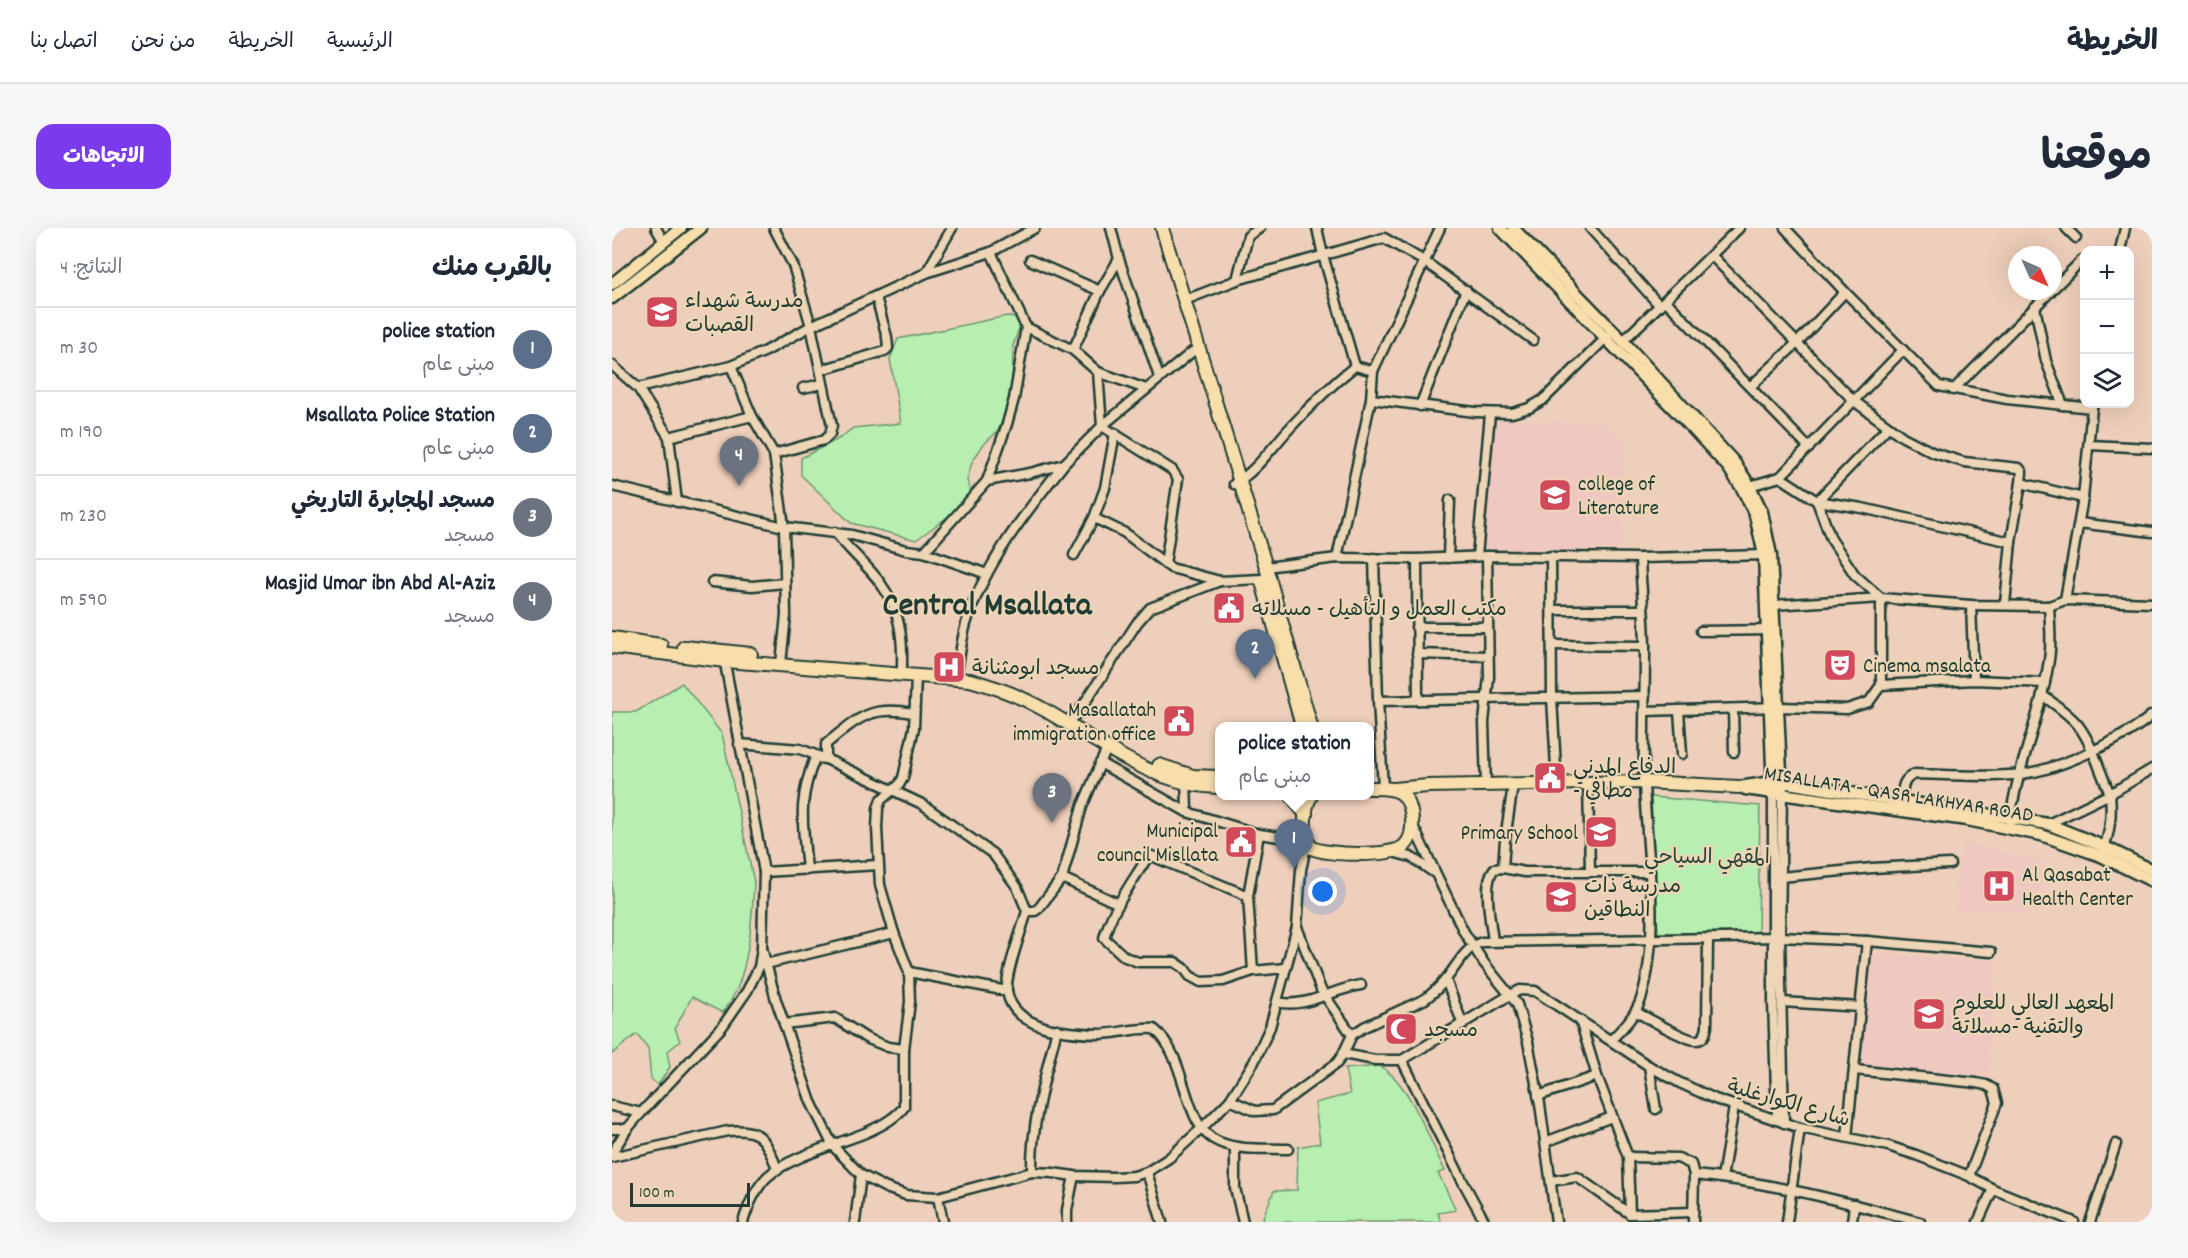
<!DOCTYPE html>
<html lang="ar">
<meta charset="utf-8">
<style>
body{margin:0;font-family:Dekko,"Playpen Sans Arabic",sans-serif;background:#f6f6f7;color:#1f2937;direction:rtl}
.controls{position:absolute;right:18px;top:18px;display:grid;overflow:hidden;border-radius:12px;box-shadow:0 6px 24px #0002}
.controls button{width:54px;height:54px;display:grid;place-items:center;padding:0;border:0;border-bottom:2px solid #e0e1e3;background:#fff;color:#1f2937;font:30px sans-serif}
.compass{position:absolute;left:1396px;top:18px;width:54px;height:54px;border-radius:50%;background:#fff;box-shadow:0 6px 24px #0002;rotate:135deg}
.scale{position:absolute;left:18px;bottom:15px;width:120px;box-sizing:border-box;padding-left:6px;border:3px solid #1f3d34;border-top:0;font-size:16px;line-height:21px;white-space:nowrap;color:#1f3d34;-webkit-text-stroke:4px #eed5b6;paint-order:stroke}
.you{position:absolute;left:711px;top:664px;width:21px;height:21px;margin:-15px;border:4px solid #fff;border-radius:50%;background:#1a73e8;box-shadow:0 0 0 9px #1a73e833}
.badge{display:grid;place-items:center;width:39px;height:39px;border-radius:50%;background:#7c3aed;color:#fff;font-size:20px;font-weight:700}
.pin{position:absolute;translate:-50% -50px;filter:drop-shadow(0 2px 3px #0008)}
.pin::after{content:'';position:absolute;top:32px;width:21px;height:18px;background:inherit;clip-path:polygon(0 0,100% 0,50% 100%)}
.popup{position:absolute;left:603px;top:494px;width:159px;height:78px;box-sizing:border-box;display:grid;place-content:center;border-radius:12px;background:#fff;filter:drop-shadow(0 2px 4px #0005);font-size:20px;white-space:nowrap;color:#747a83}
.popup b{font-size:22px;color:#1f2937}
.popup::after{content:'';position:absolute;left:50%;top:100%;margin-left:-12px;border:12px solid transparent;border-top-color:#fff}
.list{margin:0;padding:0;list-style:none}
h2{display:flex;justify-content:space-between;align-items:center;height:78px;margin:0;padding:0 24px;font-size:26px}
h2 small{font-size:20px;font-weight:400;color:#747a83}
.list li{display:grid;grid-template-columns:39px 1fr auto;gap:18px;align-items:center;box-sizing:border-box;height:84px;padding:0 24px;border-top:2px solid #e0e1e3}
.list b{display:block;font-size:22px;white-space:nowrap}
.list p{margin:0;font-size:20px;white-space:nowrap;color:#747a83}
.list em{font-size:20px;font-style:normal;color:#747a83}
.icon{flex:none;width:33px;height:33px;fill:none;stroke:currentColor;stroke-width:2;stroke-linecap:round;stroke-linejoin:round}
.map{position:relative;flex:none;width:1540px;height:994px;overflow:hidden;direction:ltr;border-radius:18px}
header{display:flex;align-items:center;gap:36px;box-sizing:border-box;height:84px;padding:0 30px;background:#fff;border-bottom:2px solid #e0e1e3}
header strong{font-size:28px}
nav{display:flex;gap:33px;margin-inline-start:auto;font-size:21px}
.intro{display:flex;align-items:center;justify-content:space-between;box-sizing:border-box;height:144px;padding:0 36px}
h1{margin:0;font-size:42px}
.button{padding:15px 27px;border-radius:18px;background:#7c3aed;color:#fff;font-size:21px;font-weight:700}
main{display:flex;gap:36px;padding:0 36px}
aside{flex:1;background:#fff;border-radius:18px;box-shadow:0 6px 24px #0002}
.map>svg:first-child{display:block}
.built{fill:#efc8c1}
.green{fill:#b7efb1;stroke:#6b9672;stroke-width:1.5}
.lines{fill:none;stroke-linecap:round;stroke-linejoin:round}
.minor-casing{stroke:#1f3d34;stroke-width:13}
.major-casing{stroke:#1f3d34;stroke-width:15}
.highway-casing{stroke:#1f3d34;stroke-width:16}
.minor{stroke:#eed5b6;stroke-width:8}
.major{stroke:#f8deab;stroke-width:10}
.highway{stroke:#f8deab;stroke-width:12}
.labels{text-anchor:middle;stroke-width:4.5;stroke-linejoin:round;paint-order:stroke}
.poi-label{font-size:21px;fill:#1f3d34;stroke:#eed5b6;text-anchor:start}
.street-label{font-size:21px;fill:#1f3d34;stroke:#eed5b6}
.park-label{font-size:21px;fill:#27463a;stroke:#eed5b6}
.town-label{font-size:33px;font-weight:bold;fill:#1f3d34;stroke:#eed5b6}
</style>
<header>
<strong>الخريطة</strong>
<nav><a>الرئيسية</a><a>الخريطة</a><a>من نحن</a><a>اتصل بنا</a></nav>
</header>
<div class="intro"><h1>موقعنا</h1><a class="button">الاتجاهات</a></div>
<main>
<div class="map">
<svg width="1540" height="994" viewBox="0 0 1540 994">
<rect width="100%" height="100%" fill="#eecfbb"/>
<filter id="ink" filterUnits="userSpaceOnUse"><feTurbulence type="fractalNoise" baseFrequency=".0167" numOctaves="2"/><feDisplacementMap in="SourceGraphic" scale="12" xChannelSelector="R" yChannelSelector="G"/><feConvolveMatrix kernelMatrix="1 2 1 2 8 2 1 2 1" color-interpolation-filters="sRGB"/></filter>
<g filter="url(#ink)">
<g class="built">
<path d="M879,191l115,4 18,18 -3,108h-137z"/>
<path d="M1351,615l81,19 -8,52 -82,-4z"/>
<path d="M1259,726l126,7 -9,115 -128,-10z"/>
</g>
<g class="green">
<path d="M395,88l15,3 -9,27 -1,45 -13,39 -16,15 -11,17 -5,18 6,18 -57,42 -65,-17 -50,-48v-17l39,-20 13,-10 48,-5 -11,-64 8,-20z"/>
<path d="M70,455l40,51 32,148c-2,35 -4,74 -17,107 -4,8 -9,16 -14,24l-31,-16 -17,31 5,13 -13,11 3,15 -12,18 -7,-6 -3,-31 -11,-14 -25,20v-342h24z"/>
<path d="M1039,569l109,9 -2,126 -100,1z"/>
<path d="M768,838c30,17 49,73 65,105l-7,2 18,37 -18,3 3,9h-176l-2,-5 11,-26 23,-1 1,-43 22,-4 -5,-40 35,-9 -5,-25z"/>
</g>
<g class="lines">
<defs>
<g id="minor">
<path d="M44,0l8,14"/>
<path d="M499,0l8,31 40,118"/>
<path d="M705,0l6,27 32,111 18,5"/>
<path d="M978,0l70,78"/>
<path d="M1173,0l60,64 94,94 68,13 85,9 1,-4"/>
<path d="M1454,0l10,10"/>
<path d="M1508,22l5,-22"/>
<path d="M1100,28l142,145 49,36 31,16 30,9 55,6 3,4 -1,11 -10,59 -6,62"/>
<path d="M418,32l70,31"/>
<path d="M314,45l26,-45"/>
<path d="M625,52l11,-44 12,-8"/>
<path d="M1441,61l29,-29"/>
<path d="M573,72l52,-20 147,-42 40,23 109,79"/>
<path d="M1054,73l143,147"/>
<path d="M1423,79l11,54 17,44"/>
<path d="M414,99l47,23 25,22 48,17"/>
<path d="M1011,113l116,-113"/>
<path d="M461,122l27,-59 19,-32"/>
<path d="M0,137l26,23 31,49 8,65"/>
<path d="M119,138l21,50 22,38 10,73 2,88 -5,49"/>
<path d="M209,142l64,-19 3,-3 -1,-11 -11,-40"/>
<path d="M486,144l4,54 70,44 6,9 -13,85"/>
<path d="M1138,159l47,-44 48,-51"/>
<path d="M26,160l93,-22 35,-15 45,-25 115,-53 65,-21 44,-24"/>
<path d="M191,160l19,-4"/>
<path d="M1341,162l98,-99"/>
<path d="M759,171l104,13 37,1 17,-5 14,-8 67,-66"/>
<path d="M808,178l46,-116"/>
<path d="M57,209l83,-21"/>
<path d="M1477,217l63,3"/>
<path d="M162,226l50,-14 6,-6 2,-8 -21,-100 -18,-61 -19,-37"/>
<path d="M375,253l20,-57 7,-25 12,-72 -35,-75"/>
<path d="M1409,255l62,15"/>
<path d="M622,256c21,-12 37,-35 53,-53 21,-23 43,-45 68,-65"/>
<path d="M0,258l172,41 68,8 54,15 18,2 63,22"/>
<path d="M1138,258l30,-9 123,-127"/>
<path d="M1205,273l45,7 149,34"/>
<path d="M1205,273l71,-74"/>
<path d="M482,290l31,15 46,35 49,13"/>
<path d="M1467,295l73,9"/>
<path d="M223,304c14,19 33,33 46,52 19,26 22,53 21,84"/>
<path d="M312,324l63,-71 43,-8 34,-9 38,-38 90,-74"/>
<path d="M462,327l20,-37 11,-30 10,-55"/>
<path d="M865,328l13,-142"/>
<path d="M939,328l1,142 5,87"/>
<path d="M725,330l34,-159 2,-28 67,-143"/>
<path d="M762,330l4,143 5,87"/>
<path d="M836,330l2,-58"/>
<path d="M805,331l1,141"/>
<path d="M654,339l71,-9 80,1 70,-3 153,2 128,-3"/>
<path d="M100,354l40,4 33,-3"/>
<path d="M1453,372l18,-102 9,-90"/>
<path d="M1162,377l107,-7 90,7 78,1 16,-6 87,3"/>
<path d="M1359,377l3,75"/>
<path d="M940,382h90"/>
<path d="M804,399h71"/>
<path d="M1089,403l71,-1"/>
<path d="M941,417l92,1"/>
<path d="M805,426l71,2"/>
<path d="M344,451c3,-18 5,-37 10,-55 18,-59 59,-111 98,-160"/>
<path d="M1269,457l93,-5 71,3"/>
<path d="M1430,467c12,9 26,18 36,30 15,20 22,47 32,69l42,-25"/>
<path d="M766,473l267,-5"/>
<path d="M1121,482l1,42"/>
<path d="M1033,483l135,-4 67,2 22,-7 12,-17v-87l-26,-23 -24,-36 -14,-38 -37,-24"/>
<path d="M1067,483l3,43"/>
<path d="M450,493l10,-3 6,-5 59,-90 13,-15 70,-27 41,-2"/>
<path d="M127,516l61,5 26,10 96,45 71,50 24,33 10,24c-5,19 -22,62 -20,80 6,39 61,42 92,43 19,0 36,-7 55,-5 35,28 27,98 65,113 21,9 47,6 69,7"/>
<path d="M488,535l87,49 72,22 48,7"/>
<path d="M574,549l1,35"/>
<path d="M976,556l2,87"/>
<path d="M874,558l-2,-64 5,-45 -2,-121"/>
<path d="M1161,565v209l4,118"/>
<path d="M1170,567l-2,142 4,186"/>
<path d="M1289,577c2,-14 -1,-25 14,-31 35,1 72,4 107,0 38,-5 101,-34 130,-59"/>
<path d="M1398,594c6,-53 30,-103 38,-156 4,-20 2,-40 1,-60"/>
<path d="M1436,596l62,-30c2,20 1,37 -7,56"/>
<path d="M801,598l51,106 20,31 33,41 11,38 12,62 16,118"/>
<path d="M780,624l19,5 22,15"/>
<path d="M891,640l2,-29 8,-54"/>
<path d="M195,642c-4,-45 -10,-68 8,-112l11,1v-15c32,-26 44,-39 87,-31"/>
<path d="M152,644l114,-7"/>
<path d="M1169,649l91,-9 78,-4"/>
<path d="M450,650l57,26"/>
<path d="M636,668l-96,-40 -5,2c-16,26 -35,51 -43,80l21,19 13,5h37l9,6 6,8 11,6 22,-1 30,-10 33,-3"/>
<path d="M415,683h8l4,-3 23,-30 20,-71 25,-59"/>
<path d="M685,699l24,63 31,45"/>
<path d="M881,713c-2,-18 -11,-58 1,-72l9,-1 22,4h125"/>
<path d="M150,720l14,52 35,102 22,44 28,29 25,13 20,7 32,2 94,-25 21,1 21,3 41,1 19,-1 13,-4 22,-14 32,-29 29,-29 24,-38 16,-35 27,-100 4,-57 6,-28"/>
<path d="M154,736l128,-31"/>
<path d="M641,743l-5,-75 11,-62"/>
<path d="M297,744l98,19"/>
<path d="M834,752l17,45"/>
<path d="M665,774c30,7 55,-13 84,-17"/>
<path d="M1170,774l78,5"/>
<path d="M1024,784c10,5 53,30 61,28 8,-1 9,-8 10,-14l1,-87"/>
<path d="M968,792l17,56 31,81 2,57"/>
<path d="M172,796l51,-6 31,20 22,9 16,2"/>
<path d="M999,812c13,-13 26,-26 31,-44 19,-66 4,-147 2,-214 -1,-45 1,-89 1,-133 0,-30 -4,-61 -5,-91"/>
<path d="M731,826l9,-19 12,-8 61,-28c8,-6 15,-12 21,-20 11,-13 19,-32 36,-37l298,-5 87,4 124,11"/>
<path d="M790,832l60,120 23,42"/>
<path d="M1037,838l7,43"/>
<path d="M1243,842l121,13 10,2 7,4 4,14 -28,73"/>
<path d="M926,868l59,-20"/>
<path d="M618,872l25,11 18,-1 64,-47 6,-9 32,6h27l108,-65 10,-5 15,1 114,75 31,17 35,16 85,29 88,18 28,9 53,21 24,13 81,33"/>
<path d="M0,878l29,7"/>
<path d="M0,901h15"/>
<path d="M1235,909l20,-196"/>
<path d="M933,914l67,-25"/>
<path d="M623,919v41l8,34"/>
<path d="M0,925l15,-24 14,-16 81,-86 25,-36 12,-24 3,-19 2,-76 -40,-214"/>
<path d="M0,929l116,-26c35,-4 37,10 50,39"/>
<path d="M1016,929l50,1 13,6 3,11 -1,47"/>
<path d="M420,944c-1,-48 13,-96 25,-143"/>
<path d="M535,944l15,50"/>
<path d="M1082,947c77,7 152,27 226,47"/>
<path d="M1110,950l12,-71"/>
<path d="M939,953l26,-4 53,37 63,-2"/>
<path d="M326,969l5,25"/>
<path d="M131,994c5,-16 12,-33 24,-45 20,-19 71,-33 98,-44 14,-6 30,-14 39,-26v-58l6,-47 -1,-30 -15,-39 -14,-48 -3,-57 1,-20 3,-8 18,-15 4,-7 11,-50 2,-52"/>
<path d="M243,994l6,-47"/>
<path d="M455,994v-12l7,-34"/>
<path d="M1175,994l13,-94"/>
<path d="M1240,994l2,-18"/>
<path d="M1366,994l15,-33"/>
<path d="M1478,994l26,-78"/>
</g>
<g id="major">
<path d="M888,0l193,201 35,38 15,23 12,25 9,40 9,238"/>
<path d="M901,0l110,113 111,121 16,24 12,26 9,43 11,240"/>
<path d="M0,56l69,-56"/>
<path d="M0,70l89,-70"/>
<path d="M1127,559l33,-5h9l267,42 57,23 47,23"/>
<path d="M1133,561l222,31 74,15 60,21 51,25"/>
</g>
<g id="highway">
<path d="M550,0l104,339 45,159"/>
<path d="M650,354l40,144"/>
<path d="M0,410l49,7"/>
<path d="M0,419l113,14 245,19c26,7 50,16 73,29 55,31 110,77 176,78"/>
<path d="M72,419l67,7"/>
<path d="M547,537l34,11 26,1"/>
<path d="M782,561l34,-3 216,-4 95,5"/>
<path d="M680,568l14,19"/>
<path d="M699,568c-7,12 -10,40 1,52 15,7 77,9 91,-1 14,-11 11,-43 -2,-54 -9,-6 -22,-5 -32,-5"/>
</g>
</defs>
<use href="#minor" class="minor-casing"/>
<use href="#major" class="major-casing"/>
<use href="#highway" class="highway-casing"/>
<use href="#minor" class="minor"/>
<use href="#major" class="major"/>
<use href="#highway" class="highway"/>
</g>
</g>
<defs>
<symbol id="school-square" viewBox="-11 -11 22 22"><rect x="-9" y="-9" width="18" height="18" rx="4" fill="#d1495b" stroke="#eed5b6"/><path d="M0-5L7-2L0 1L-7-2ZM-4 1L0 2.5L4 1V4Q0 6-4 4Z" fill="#fff"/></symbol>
<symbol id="university-square" viewBox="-11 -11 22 22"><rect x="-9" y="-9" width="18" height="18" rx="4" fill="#d1495b" stroke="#eed5b6"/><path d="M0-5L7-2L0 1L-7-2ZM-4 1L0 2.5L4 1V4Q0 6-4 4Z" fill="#fff"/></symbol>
<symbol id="civic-square" viewBox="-11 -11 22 22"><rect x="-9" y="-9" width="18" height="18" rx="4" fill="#d1495b" stroke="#eed5b6"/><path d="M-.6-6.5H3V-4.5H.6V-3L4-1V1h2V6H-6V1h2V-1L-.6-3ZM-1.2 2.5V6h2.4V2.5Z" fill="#fff"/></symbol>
<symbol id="theatre-square" viewBox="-11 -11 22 22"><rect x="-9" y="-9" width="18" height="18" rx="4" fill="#d1495b" stroke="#eed5b6"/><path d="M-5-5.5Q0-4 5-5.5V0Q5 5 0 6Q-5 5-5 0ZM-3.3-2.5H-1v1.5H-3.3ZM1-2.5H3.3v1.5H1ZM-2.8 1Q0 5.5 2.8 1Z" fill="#fff"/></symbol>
<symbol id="hospital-square" viewBox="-11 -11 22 22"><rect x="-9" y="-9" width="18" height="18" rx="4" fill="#d1495b" stroke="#eed5b6"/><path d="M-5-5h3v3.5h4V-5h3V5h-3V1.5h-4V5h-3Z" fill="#fff"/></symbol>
<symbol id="mosque-square" viewBox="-11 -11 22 22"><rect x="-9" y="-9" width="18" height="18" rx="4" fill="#d1495b" stroke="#eed5b6"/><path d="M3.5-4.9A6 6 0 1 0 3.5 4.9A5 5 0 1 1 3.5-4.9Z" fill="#fff"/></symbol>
</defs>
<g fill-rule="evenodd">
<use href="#school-square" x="31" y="65" width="38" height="38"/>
<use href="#university-square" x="924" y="248" width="38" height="38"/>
<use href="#civic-square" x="598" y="361" width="38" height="38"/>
<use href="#theatre-square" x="1209" y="418" width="38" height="38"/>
<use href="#hospital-square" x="318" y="420" width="38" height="38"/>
<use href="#civic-square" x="548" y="474" width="38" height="38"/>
<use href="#civic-square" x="919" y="531" width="38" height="38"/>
<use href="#school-square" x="970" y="585" width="38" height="38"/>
<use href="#civic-square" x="610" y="595" width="38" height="38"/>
<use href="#hospital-square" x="1368" y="639" width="38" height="38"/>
<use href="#school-square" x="930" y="650" width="38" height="38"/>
<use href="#university-square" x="1298" y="767" width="38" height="38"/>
<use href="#mosque-square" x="770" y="782" width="38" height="38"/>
</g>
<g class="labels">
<g class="poi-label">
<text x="73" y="79">مدرسة شهداء<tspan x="73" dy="24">القصبات</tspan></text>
<text x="966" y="262">college of<tspan x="966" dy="24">Literature</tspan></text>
<text x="640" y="387">مكتب العمل و التأهيل - مسلاته</text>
<text x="1251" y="444">Cinema msalata</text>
<text x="360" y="446">مسجد ابومثنانة</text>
<text x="544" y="488" text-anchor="end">Masallatah<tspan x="544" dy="24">immigration office</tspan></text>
<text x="961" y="545">الدفاع المدني<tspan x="961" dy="24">- مطافي</tspan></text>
<text x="606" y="609" text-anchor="end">Municipal<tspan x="606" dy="24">council Misllata</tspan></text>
<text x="966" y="611" text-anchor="end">Primary School</text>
<text x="1410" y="653">Al Qasabat<tspan x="1410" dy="24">Health Center</tspan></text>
<text x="972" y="664">مدرسة ذات<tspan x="972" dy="24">النطاقين</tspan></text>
<text x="1340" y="781">المعهد العالي للعلوم<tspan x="1340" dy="24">والتقنية -مسلاتة</tspan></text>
<text x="812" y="808">مسجد</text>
</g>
<g class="street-label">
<text transform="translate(1287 565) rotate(9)" y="7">MISALLATA - QASR LAKHYAR ROAD</text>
<text transform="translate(1177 874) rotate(16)" y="7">شارع الكوارغلية</text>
</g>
<g class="park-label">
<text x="1095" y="635">المقهي السياحي</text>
</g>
<g class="town-label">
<text x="375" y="386">Central Msallata</text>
</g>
</g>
</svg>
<div class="controls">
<button>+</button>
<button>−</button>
<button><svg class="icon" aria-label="layers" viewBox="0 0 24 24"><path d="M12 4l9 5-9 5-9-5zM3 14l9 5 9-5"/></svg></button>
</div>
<svg class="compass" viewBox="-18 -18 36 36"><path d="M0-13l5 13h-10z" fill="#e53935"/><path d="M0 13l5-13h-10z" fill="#747a83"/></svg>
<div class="scale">100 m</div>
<div class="you"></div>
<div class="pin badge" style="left:682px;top:641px;background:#5c6f8a">1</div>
<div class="popup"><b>police station</b>مبنى عام</div>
<div class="pin badge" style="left:643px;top:451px;background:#5c6f8a">2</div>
<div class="pin badge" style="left:440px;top:595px;background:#6b7280">3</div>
<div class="pin badge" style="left:127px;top:258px;background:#6b7280">4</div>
</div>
<aside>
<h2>بالقرب منك<small>النتائج: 4</small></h2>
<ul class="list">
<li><span class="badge" style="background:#5c6f8a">1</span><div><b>police station</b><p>مبنى عام</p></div><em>30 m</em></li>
<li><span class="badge" style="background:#5c6f8a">2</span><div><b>Msallata Police Station</b><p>مبنى عام</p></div><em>190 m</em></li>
<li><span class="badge" style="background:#6b7280">3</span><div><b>مسجد المجابرة التاريخي</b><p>مسجد</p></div><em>230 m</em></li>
<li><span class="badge" style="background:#6b7280">4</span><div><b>Masjid Umar ibn Abd Al-Aziz</b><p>مسجد</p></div><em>590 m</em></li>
</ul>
</aside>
</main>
